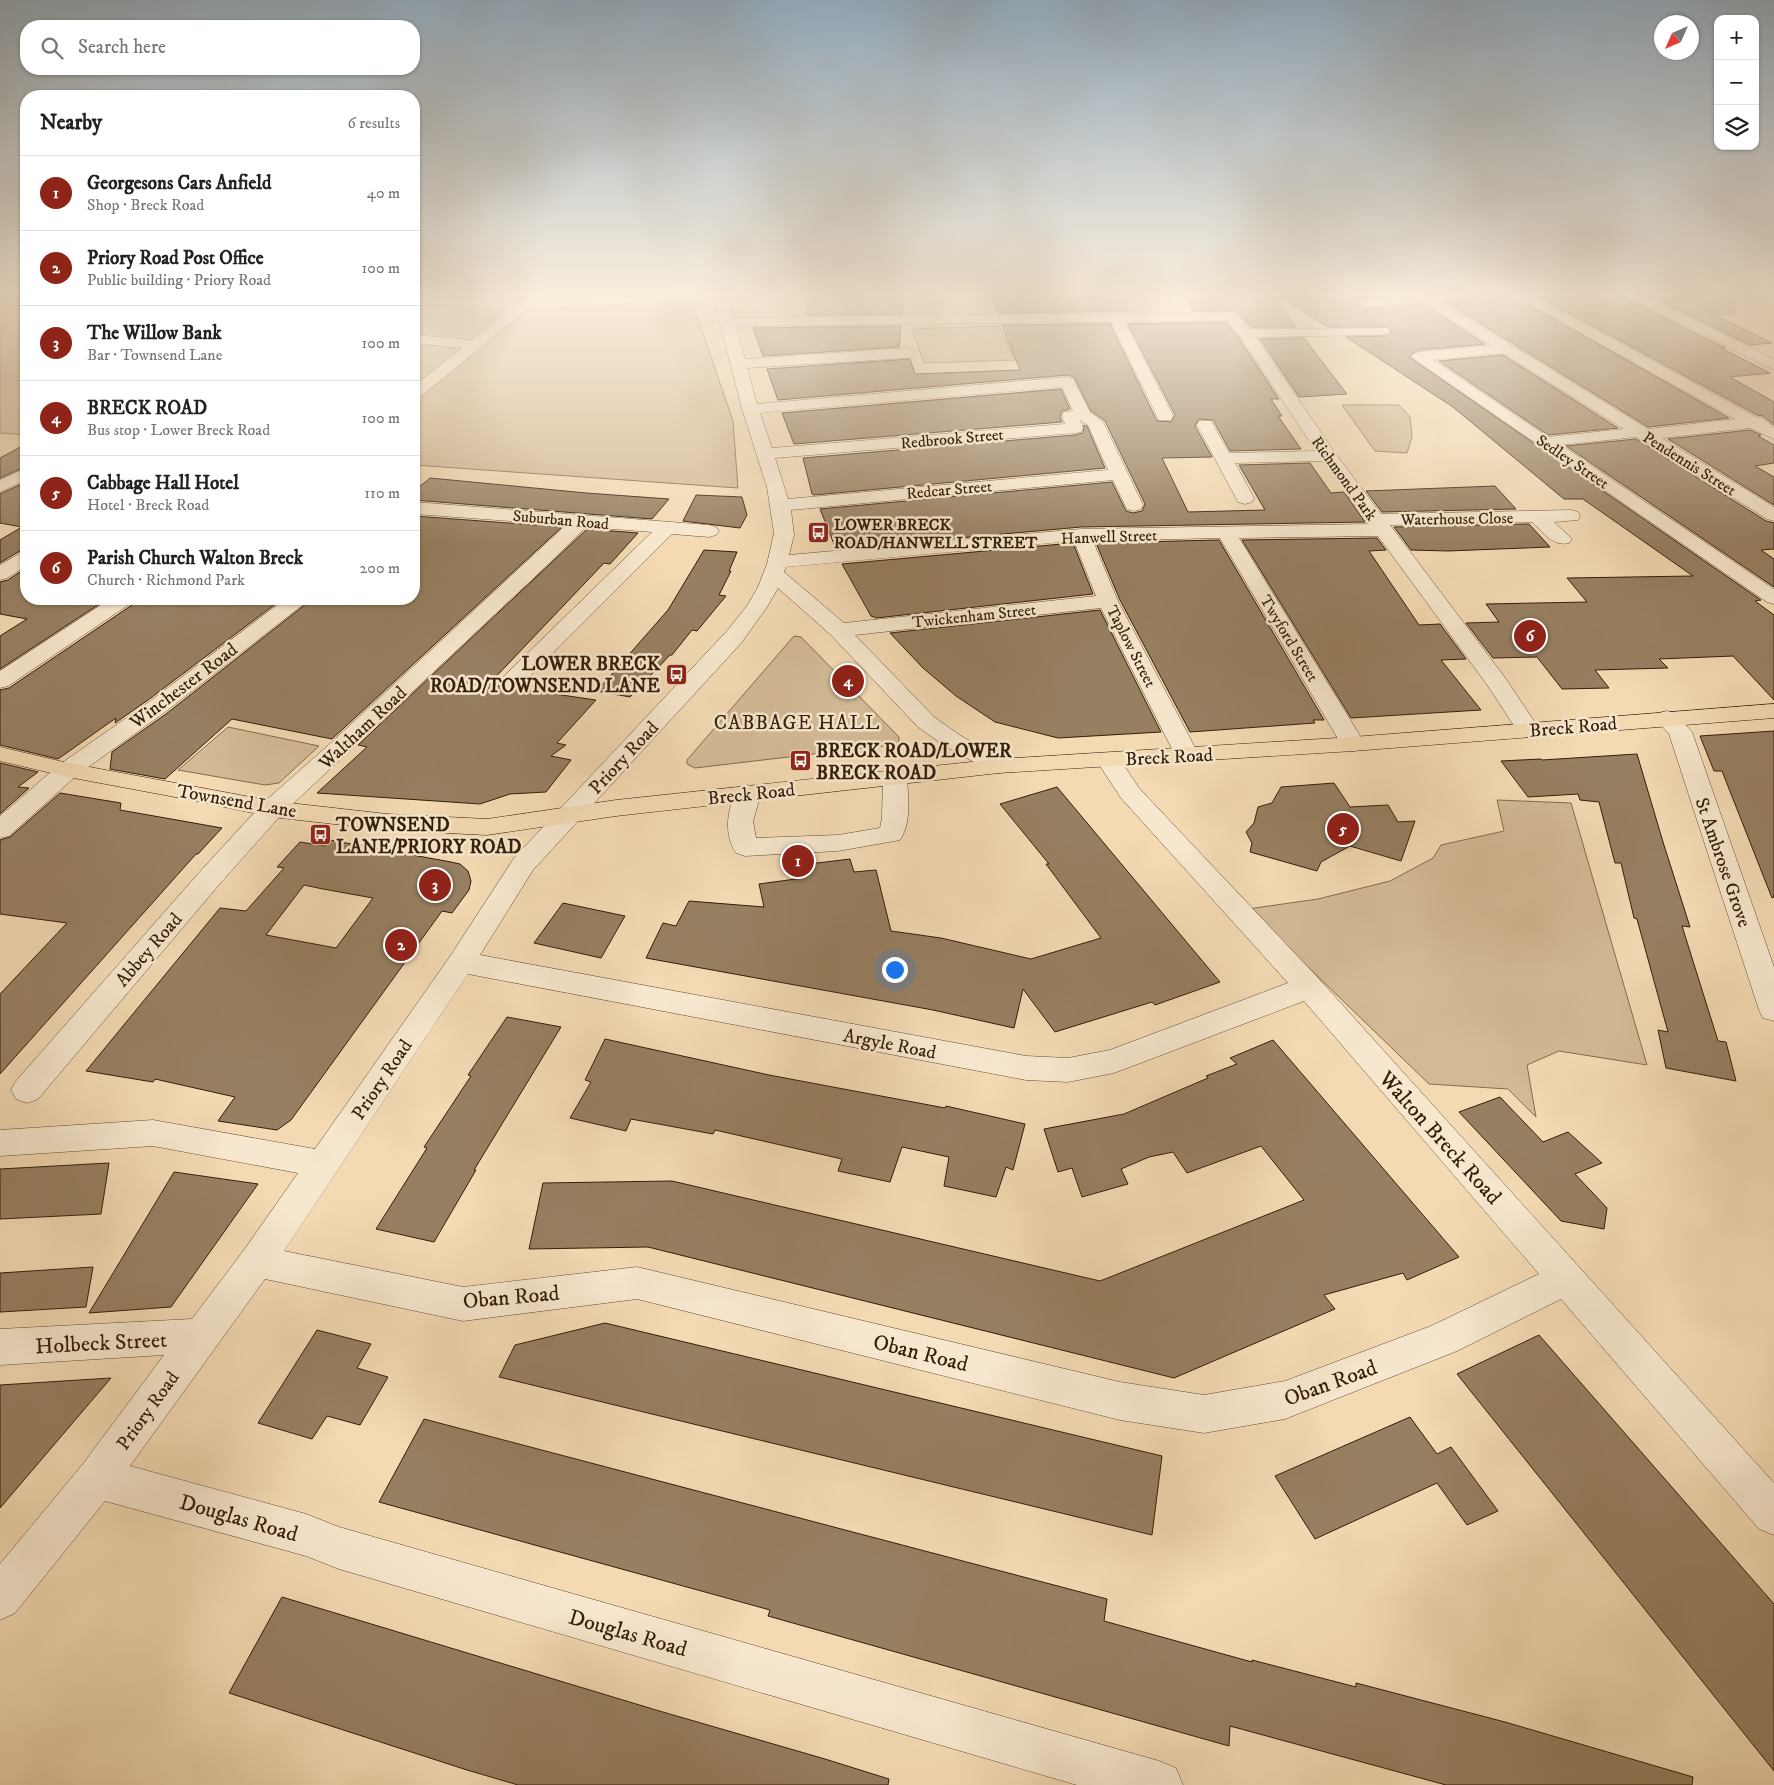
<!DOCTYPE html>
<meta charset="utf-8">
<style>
body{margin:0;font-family:"IM FELL DW Pica",serif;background:#f6f6f6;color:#222}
.controls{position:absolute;right:15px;top:15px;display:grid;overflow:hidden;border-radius:10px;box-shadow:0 1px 4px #0004}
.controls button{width:45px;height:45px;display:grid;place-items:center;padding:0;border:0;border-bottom:1px solid #e0e0e0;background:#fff;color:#222;font:25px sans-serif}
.compass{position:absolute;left:1654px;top:15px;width:45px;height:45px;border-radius:50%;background:#fff;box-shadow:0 1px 4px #0004;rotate:225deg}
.you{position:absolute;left:894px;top:969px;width:18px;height:18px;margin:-12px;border:4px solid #fff;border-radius:50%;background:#1a73e8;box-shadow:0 0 0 8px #1a73e833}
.badge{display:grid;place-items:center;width:32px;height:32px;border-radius:50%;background:#8f2418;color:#fff;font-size:16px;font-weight:700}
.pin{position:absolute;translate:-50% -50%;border:2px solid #fff;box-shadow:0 1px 5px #0006}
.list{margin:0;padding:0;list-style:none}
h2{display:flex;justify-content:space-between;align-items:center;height:65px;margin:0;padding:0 20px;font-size:21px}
h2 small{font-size:16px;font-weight:400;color:#767676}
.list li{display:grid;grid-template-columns:32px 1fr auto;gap:15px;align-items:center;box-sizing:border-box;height:75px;padding:0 20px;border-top:1px solid #e0e0e0}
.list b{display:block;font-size:19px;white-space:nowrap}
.list p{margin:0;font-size:16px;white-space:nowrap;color:#767676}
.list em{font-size:16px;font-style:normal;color:#767676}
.icon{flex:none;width:28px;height:28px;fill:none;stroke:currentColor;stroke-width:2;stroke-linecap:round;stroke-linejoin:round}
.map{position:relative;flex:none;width:1774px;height:1785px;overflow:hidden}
.search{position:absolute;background:#fff;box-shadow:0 1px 4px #0004;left:20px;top:20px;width:400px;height:55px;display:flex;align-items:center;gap:12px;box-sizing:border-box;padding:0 18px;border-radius:20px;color:#767676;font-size:19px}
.panel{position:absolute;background:#fff;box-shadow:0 1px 4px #0004;left:20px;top:90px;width:400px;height:515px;border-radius:20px}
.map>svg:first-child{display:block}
.green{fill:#d3ba96;stroke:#846c50}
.building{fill:#977f61;stroke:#341d09;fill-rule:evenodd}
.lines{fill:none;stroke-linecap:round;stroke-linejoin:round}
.minor-casing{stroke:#644c34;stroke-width:1}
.major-casing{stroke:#341d09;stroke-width:1}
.highway-casing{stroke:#341d09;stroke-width:1}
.minor{fill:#f7e7ce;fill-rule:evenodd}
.major{fill:#f3dab3;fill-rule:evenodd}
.highway{fill:#f3dab3;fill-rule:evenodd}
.labels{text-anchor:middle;stroke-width:5;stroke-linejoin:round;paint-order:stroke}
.far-street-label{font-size:16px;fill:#341d09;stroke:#f7e7ce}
.far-poi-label{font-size:16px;font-weight:bold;fill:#341d09;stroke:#f7e7ce;text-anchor:start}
.poi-label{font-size:19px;font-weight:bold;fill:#341d09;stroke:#f7e7ce;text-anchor:start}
.street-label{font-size:19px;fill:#341d09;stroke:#f7e7ce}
.neighbourhood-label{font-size:20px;letter-spacing:1px;fill:#341d09;stroke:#f7e7ce}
.near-street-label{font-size:22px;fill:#341d09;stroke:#f7e7ce}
</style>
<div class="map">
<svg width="1774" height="1785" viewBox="0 0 1774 1785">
<rect width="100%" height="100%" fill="#f3dab3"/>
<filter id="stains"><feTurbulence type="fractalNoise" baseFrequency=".004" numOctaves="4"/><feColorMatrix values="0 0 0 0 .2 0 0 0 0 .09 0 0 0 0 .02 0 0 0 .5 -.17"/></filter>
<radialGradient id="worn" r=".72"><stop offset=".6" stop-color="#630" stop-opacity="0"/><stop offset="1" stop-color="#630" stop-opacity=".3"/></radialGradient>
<g class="green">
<path d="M0,295h26v140l-26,-2z"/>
<path d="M414,295h276l43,126 5,67 -324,-23z"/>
<path d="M999,326l16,34 -91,3 -12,-34z"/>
<path d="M1342,405h57l11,12 2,20 -5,16 -32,-2z"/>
<path d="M794,636l7,1 98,100v7l-204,24 -8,-4v-4z"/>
<path d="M228,727l91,19 -40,37 -14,2 -87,-15z"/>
<path d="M1497,800l74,3 76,262 -88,-14 -32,14 9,52 -28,-28 -79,-5 -181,-175 70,-10 72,-18 43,-23 8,-13 63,-14z"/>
</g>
<g class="building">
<path d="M807,295h97l-2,19 -95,1z"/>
<path d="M991,295h132l6,16 -131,2z"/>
<path d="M1183,295h89l24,32h-45l-15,-16h-42z"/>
<path d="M1277,295h123l-35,2 -9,7 9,5 58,-5 62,40 -66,6 -6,3 -4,4 352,243 -6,1 19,14v85l-41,-44 -74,3 9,9 -73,2 14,18 -47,1 -25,-32 -44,1 -27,-35 33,-1 -13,-18 101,-2 -20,-24 126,-2 -110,-77h-19l-111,-92 -107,-70 41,-1 4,-4 -2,-5h-61z"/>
<path d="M1473,295h31v3l11,-1 214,121 -81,9 -202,-125 23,-2z"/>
<path d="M1536,295h89l3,5 97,48h-4l49,25 -40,4 44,25v23l-11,-9 -6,-1z"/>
<path d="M1647,295h88l1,19 -21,1 57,28 -22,2z"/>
<path d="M1226,322l12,15 41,62h-8l11,17h-4l23,33 -71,2 -17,-31 -14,-1 -4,7 17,31 -50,1 26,54 77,-2 -26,-45 71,-2 21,30 13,-1 21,30 -284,5 -245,22 -16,-40 292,-27 14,29 7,2 9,-2 3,-7 -40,-83 -14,-10 -17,-34 -7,-2 -289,25 -11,-31 143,-10 5,15 105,-4 -18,-45 108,-1 47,97 14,1 4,-7 -47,-91z"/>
<path d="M901,326l-2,21 -136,9 -10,-28z"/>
<path d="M1304,338l43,56 -48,3 -39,-58z"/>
<path d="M1503,355l115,73 -70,7 -109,-74z"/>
<path d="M1061,389l9,20 -8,2 -2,6 2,5 -268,22 -12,-31z"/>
<path d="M1084,425l3,1 18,42 -291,27 -2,-1 -9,-36 272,-23 8,-2z"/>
<path d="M1750,430l11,5 -3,1 16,9v18l-19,3 19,11v28l-106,-66z"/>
<path d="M1636,439l130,82 8,2v26l-13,1 13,9v28l-208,-141z"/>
<path d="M26,444v22l-26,12v-20z"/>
<path d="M430,478l156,15 83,6 -17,20 -238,-19v-9z"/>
<path d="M26,482v68l-8,2 -18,11v-23l22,-13 -22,-4v-29z"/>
<path d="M1495,486l21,23 -134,3 -16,-21z"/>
<path d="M696,495l46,2 5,18 -7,13 -57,-7z"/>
<path d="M414,516l148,11 -230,212 -100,-20 -67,60 -55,-10 2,-17 54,-38 140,-110 4,-5h104z"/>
<path d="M1529,524l21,23 -102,4 -37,-1 -17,-23z"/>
<path d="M587,529l51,4 -28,31 -6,-1 -115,121 11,2 3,3 8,2 9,-2 76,11 -39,43 9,2 -15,11 20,4 -25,32 -36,2 -30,10 -163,-11 50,-46 -9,-2z"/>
<path d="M1377,538l9,12 -17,1 50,74 21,-1 26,35 -25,1 40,50 -130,8 -109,-178z"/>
<path d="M1219,540l105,180h-11l2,3 -125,9 -70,-132 -24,-57z"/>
<path d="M1073,543l20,51 -217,24 -5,-2 -29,-52z"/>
<path d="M704,550l33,2 -8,19h2l-12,24 7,1 -29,35 -5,-1 -20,25h-2l-40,42 -33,-6 71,-81z"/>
<path d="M26,568v31h81l-107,70v-33l27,-17 -27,-5v-32l8,-2z"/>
<path d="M136,599h146l-134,101 -33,23 1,-5 -58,41 -58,-14v-55l9,-2 123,-83z"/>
<path d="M1100,610l61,122 -103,6 -63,-16 -39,-26 -33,-28 -33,-35z"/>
<path d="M1774,731v166l-2,1 -50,-127h-8l-14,-35z"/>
<path d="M1637,754l26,88 27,85 -8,-1 36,115 8,1 10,39 -70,-13 -8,-38 10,2 -31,-113 -3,-1 -13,-55h-6l-16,-61 -19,-2 -2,-6 -50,3 -27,-36 40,-2 1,1z"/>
<path d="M0,763l38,9 -20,15 11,1 -29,26z"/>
<path d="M1334,783l16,24 38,-2 10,17 17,-1 -14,40 -51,-15 -29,16 -4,9 -67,-19 2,-9 -6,-11 8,-9 4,-16 14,-4 9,-16z"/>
<path d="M1057,787l163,195 -65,23 -3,-3 -97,30 -32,-43 -9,39 -81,-18 -287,-52 17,-35 13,3 13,-25 75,6 -5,-23 44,-6 -2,-13 49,-6 4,13 22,-2 15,61 50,7 90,21 70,-21 -55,-74h3l-49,-60z"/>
<path d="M60,793l61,10 -1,7 102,18 -24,26h-2l-196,220v-80l67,-71 -67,-9v-74l10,-3z"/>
<path d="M330,840l121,22 9,2 8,7 3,10 -2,9 -17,23 -10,-2 -151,209 -14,10 -59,-9 17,-24 -80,-18 -2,3 -67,-11 134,-163 26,3 38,-43 -7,-1 23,-25 25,4zM304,885l19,4 50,9 -37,50 -70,-13z"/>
<path d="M563,903l62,13 -24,42 -67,-15z"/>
<path d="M507,1017l54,10 -87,143h2l-42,72 -58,-13 51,-81 -3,-1 47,-71 -3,-1z"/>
<path d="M605,1039l164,36 176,33 1,-2 79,18 -12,46 -7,-3 -10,30 -52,-11 5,-29 -47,-10 -12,35 -52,-11 4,-12 -127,-29 -2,4 -82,-15 -5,12 -56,-13 21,-36 -6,-2z"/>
<path d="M1273,1040l186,217 -52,23 -4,-7 -79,22 11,14 -161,69 -526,-131 -119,2 14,-66 129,-2 428,100 204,-81 -43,-54 -74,27 -14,-21 -24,5 -28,12 7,15 -46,13 -10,-29 -14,4 -14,-43 80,-15 84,-36 -2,-2 31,-12 -7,-6z"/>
<path d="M1500,1097l43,45 25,-10 34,31 -27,11 32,34 -3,21 -43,-8 -102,-109z"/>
<path d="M109,1163l-8,51 -101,5v-50z"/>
<path d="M174,1172l84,12 -87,123 -82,6z"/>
<path d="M93,1267l-7,40 -86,5v-39z"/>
<path d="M605,1323l557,133 -10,79 -653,-158 16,-32z"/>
<path d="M317,1330l54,14 -14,24 31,9 -28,48 -33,-9 -15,23 -54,-16z"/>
<path d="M1539,1335l235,269v167l-317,-397z"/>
<path d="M111,1378l-111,130v-123z"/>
<path d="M1410,1417l27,37 14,-7 47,64 -31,14 -30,-42 -122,56 -40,-63z"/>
<path d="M424,1419l683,180 -3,22 148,41v-2l104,27v-4l149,39 188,55 -1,8h-246l-216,-59 -1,20 -461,-130 2,-6 -391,-108z"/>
<path d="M282,1597l374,113 169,49 64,20 -1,6h-370l-51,-15 -238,-77z"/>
</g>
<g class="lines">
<defs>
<g id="minor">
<path d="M414,295l104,8 11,-6 5,1 1,4 100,-7h91l8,23 497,-6 5,1 14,16 137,-1 2,3 -2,3 -5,1 -126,2 79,116 46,61 190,-4 7,2 2,4 -2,4 -24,2 18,17 -3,4c-16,4 -26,-11 -37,-21l-142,3 116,154 34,51 -4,5 -8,2 -8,-2 -32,-49 -110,-150 -139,2 126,206 -3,5 -9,2 -9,-2 -3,-5 -121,-206 -127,3 25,60 81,154 -3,5 -9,2 -9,-2 -3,-5 -74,-147 -246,27 79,82 27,19 47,25 3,5 -3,5 -9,2 -9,-2 -45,-25 -27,-19 -87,-92 -53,-47 -11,19 -25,35 -209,228 -53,85 546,101 42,2 42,-8 178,-67 -167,-185 -25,-38 3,-5 9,-2 9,2 22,33 180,191 455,504v52l-15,-6 -198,-230 -104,52 -172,68 -81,14 -84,-13 -483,-121 -174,22 -198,-42 -135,187 176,48 33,13 820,234 17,7 7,17h-106l-738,-216 -33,-13 -201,-55 -90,112 -15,7v-56l83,-100 81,-109 -164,10v-36l192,-10 52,-69 54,-77 -145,-27 -153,10v-26l153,-10 162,29 136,-194 63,-97 212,-226 21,-26 11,-19 9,-23 7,-31 -7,-46 -25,-78 -28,-110 -43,1 -146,11 -105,86 -6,2v-13l48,-38 -48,-5v-8l58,5 37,-30 -95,-7zM1227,320l13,16 76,115 -87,2 -18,-32h-12l-2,4 41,77 7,2 7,-2 2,-4 -19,-35 88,-2 46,63 -288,5 -292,26 5,-20 -3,-25 322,-30 14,29 7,2 7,-2 2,-4 -40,-83 -13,-10 -17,-33 -6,-2 -310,27 -10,-36 161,-10 5,-2 3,-3 -3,-3 -5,-2 -163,11 -9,-33 375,-4 46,94 2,4h12l2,-4 -48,-94zM1062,387l11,24 -9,1 -2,4 3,8 -293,24 -12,-35zM1080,420l8,5 20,45 -320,29 -13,-41 300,-25 6,-1 2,-4zM1074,541l22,55 -252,27 -60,-51 2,-5zM468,974l558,106 42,2 46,-9 190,-72 235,273 -108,52 -146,55 -81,14 -84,-13 -483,-115 -174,20 -179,-36z"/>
<path d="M928,295h14l1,5 -2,3h-10z"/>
<path d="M1419,295h52l-2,3 -29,3 208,128 87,-10 -217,-121 -2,-3h16l224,122 6,1 12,9v12l-24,-11 -88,10 112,69v14l-7,-2 -131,-82 -75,8 213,144v15l-7,-2 -356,-245 3,-3 5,-2 72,-7 -68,-43 -58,5 -7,-4 7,-4zM1503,353l121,76 -76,8 -114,-77z"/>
<path d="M1627,295h17l130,64v11l-145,-72z"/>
<path d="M26,468v12l-26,12v-12z"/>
<path d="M414,502l295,23 7,2 3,4 -3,4 -7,2 -37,-3 -153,153 -8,2 -8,-2 -3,-5 3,-5 149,-145 -66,-5 -45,44 -260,244 -64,72 -179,212 -11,4 -11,-4 -5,-9 5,-9 181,-206 66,-72 70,-62 233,-216 -152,-11z"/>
<path d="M26,552v14l-19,12 -7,2v-15l19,-11z"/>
<path d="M110,599h24l-3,4 -123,83 -8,2v-17z"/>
<path d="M285,599h23l-3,4 -140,109 -88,63 -68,61 -9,2v-22l59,-51 90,-63z"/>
<path d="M1667,711l8,2 17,19 82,235v54l-11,-3 -4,-8 -90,-276 -14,-16 4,-5z"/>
<path d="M895,769l9,3 3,5c1,20 5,45 -7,63l-62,11 -93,5 -9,-3c-13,-19 -9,-47 3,-65l9,-3 9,3 4,5 -8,28 3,17 82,-3 42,-7 2,-10 1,-41 3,-5z"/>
</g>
<path id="major" d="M1774,704v14l-421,33 -354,22 -383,43 -129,19 -100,-5 -115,-13 -81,-17 -123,-23 -68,-16v-14l68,16 204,38 115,13 100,5 129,-19 383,-41 354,-22z"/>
<path id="highway" d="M1762,295h12v6l-10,-3z"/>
</defs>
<use href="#minor" class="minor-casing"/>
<use href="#major" class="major-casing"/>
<use href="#highway" class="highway-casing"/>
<use href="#minor" class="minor"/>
<use href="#major" class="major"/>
<use href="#highway" class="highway"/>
</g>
<linearGradient id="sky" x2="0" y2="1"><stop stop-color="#92aabc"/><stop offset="0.54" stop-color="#faeedd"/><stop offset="1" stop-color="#faeedd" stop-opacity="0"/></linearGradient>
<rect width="1774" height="544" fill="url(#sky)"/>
<defs>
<symbol id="bus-square" viewBox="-11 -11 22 22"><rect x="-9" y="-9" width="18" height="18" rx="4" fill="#8f2418" stroke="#f7e7ce"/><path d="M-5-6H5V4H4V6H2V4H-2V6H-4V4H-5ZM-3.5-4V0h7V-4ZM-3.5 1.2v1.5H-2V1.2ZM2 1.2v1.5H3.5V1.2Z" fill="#fff"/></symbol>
</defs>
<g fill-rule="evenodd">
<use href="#bus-square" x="806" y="520" width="25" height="25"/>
<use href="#bus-square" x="664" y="662" width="25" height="25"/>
<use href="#bus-square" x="788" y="748" width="25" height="25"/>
<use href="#bus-square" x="308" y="822" width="25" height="25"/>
</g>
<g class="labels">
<g class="far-street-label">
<text transform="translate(952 438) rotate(-5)" y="6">Redbrook Street</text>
<text transform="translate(1573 461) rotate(34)" y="6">Sedley Street</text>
<text transform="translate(1690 463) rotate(32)" y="6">Pendennis Street</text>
<text transform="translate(1345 478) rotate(54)" y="6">Richmond Park</text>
<text transform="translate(949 489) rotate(-5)" y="6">Redcar Street</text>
<text transform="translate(1457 518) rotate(-1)" y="6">Waterhouse Close</text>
<text transform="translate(561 519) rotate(5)" y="6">Suburban Road</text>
<text transform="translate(1109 536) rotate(-2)" y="6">Hanwell Street</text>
<text transform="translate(974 615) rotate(-6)" y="6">Twickenham Street</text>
<text transform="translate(1290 638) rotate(59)" y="6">Twyford Street</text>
<text transform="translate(1132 646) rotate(63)" y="6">Taplow Street</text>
</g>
<g class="far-poi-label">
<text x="834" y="530">LOWER BRECK<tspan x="834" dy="18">ROAD/HANWELL STREET</tspan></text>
</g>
<g class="poi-label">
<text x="660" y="670" text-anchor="end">LOWER BRECK<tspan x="660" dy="22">ROAD/TOWNSEND LANE</tspan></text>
<text x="816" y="757">BRECK ROAD/LOWER<tspan x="816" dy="22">BRECK ROAD</tspan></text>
<text x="336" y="831">TOWNSEND<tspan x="336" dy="22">LANE/PRIORY ROAD</tspan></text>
</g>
<g class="street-label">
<text transform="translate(183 685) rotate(-37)" y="7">Winchester Road</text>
<text transform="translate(1573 726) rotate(-5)" y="7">Breck Road</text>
<text transform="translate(362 727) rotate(-43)" y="7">Waltham Road</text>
<text transform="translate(1169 756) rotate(-3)" y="7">Breck Road</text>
<text transform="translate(623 757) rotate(-47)" y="7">Priory Road</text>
<text transform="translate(751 793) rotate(-6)" y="7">Breck Road</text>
<text transform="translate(237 800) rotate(10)" y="7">Townsend Lane</text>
<text transform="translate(1724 862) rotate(71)" y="7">St Ambrose Grove</text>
<text transform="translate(148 949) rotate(-49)" y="7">Abbey Road</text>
<text transform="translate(890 1043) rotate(11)" y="7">Argyle Road</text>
<text transform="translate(381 1079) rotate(-56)" y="7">Priory Road</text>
<text transform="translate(147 1410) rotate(-54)" y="7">Priory Road</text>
</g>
<g class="neighbourhood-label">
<text x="797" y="729">CABBAGE HALL</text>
</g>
<g class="near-street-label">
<text transform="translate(1441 1137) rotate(48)" y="8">Walton Breck Road</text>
<text transform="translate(511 1296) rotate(-5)" y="8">Oban Road</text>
<text transform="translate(101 1342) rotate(-3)" y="8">Holbeck Street</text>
<text transform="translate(921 1352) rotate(14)" y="8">Oban Road</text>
<text transform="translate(1330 1382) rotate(-20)" y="8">Oban Road</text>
<text transform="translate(239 1517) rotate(16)" y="8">Douglas Road</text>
<text transform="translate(628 1632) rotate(16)" y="8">Douglas Road</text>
</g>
</g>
<rect width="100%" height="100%" filter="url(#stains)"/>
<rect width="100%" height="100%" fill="url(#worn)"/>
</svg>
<div class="controls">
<button>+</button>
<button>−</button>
<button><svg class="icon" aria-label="layers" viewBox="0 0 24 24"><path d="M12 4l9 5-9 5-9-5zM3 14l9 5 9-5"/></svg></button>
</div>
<svg class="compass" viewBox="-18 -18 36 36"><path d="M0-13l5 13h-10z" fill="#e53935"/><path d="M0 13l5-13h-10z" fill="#767676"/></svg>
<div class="you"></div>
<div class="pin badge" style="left:798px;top:861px">1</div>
<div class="pin badge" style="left:401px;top:945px">2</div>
<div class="pin badge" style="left:435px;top:885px">3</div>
<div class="pin badge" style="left:848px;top:681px">4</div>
<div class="pin badge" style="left:1343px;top:829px">5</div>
<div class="pin badge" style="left:1530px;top:636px">6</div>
<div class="search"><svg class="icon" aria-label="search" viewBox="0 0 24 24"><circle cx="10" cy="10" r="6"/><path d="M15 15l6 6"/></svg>Search here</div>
<section class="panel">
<h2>Nearby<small>6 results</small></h2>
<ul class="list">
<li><span class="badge">1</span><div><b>Georgesons Cars Anfield</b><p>Shop · Breck Road</p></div><em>40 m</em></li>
<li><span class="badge">2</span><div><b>Priory Road Post Office</b><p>Public building · Priory Road</p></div><em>100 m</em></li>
<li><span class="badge">3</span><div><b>The Willow Bank</b><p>Bar · Townsend Lane</p></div><em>100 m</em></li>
<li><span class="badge">4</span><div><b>BRECK ROAD</b><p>Bus stop · Lower Breck Road</p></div><em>100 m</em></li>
<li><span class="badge">5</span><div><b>Cabbage Hall Hotel</b><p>Hotel · Breck Road</p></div><em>110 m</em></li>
<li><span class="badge">6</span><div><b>Parish Church Walton Breck</b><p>Church · Richmond Park</p></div><em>200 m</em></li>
</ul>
</section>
</div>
